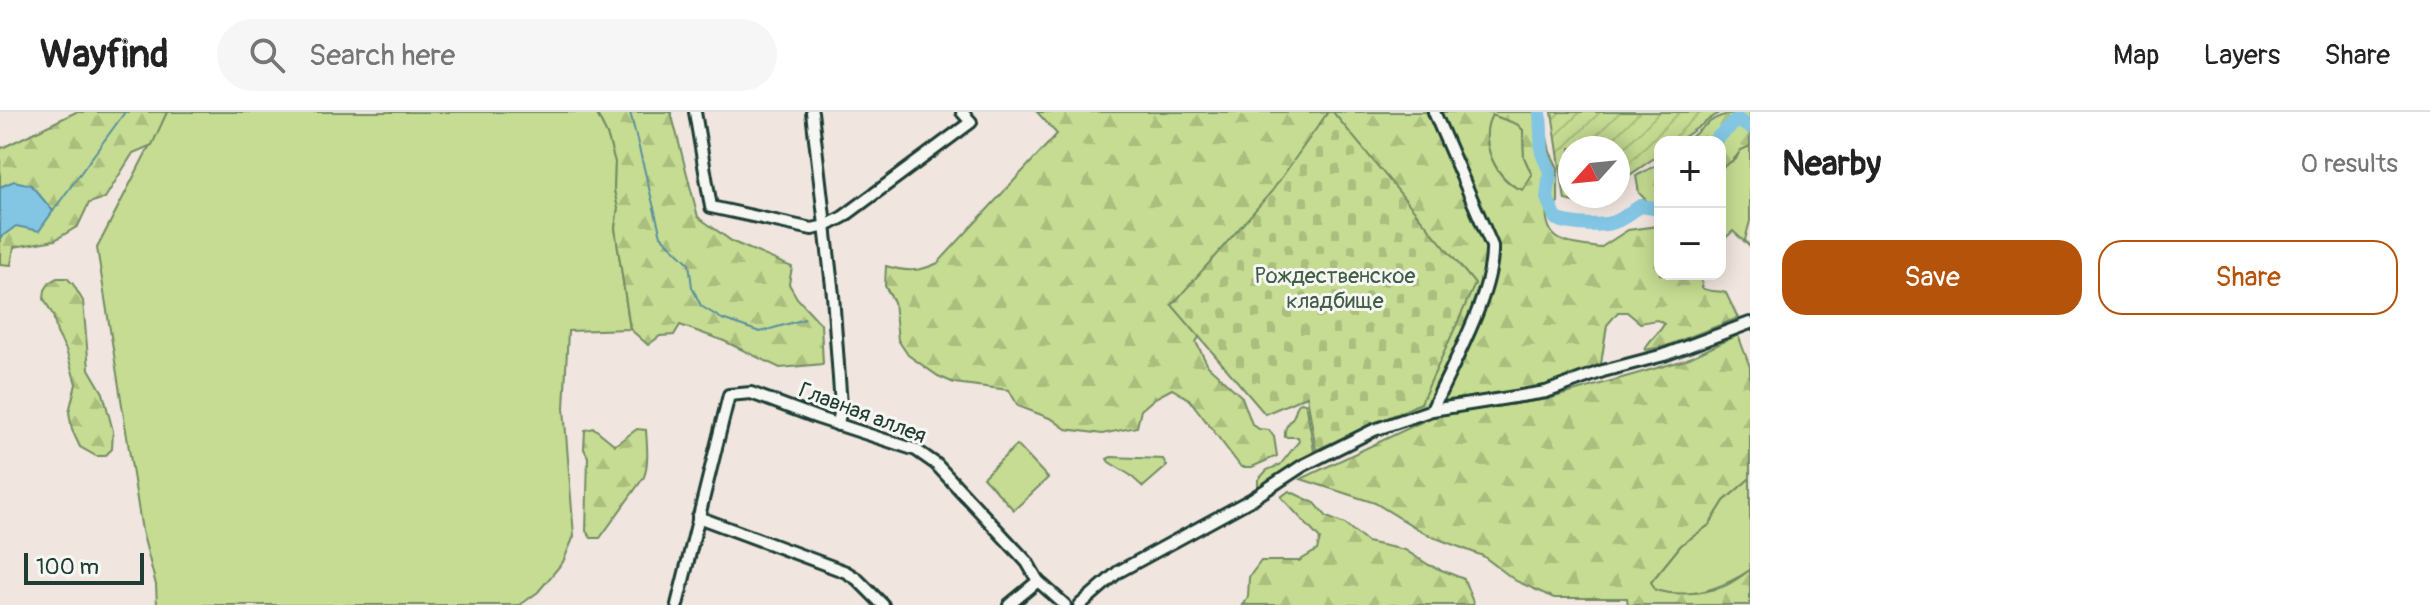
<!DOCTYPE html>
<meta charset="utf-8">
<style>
body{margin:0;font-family:Pangolin,sans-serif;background:#f6f6f6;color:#222}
.controls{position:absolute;right:24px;top:24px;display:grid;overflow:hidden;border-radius:16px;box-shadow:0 4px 20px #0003}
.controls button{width:72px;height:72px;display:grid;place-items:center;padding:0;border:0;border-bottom:2px solid #e0e0e0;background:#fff;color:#222;font:40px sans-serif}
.compass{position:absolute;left:1558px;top:24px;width:72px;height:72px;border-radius:50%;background:#fff;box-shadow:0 4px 20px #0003;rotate:243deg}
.scale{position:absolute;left:24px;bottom:20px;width:120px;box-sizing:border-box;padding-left:8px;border:4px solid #1f3d34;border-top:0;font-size:22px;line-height:28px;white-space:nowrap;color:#1f3d34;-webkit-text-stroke:6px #f6f6f2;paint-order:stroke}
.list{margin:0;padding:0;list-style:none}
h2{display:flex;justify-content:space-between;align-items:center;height:104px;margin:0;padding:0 32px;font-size:34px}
h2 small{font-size:26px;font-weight:400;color:#767676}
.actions{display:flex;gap:16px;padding:24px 32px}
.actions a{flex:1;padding:18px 0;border:2px solid #b45309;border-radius:24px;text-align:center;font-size:28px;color:#b45309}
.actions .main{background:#b45309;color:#fff}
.icon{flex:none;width:44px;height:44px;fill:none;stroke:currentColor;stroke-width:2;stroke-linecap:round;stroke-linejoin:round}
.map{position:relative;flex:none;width:1750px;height:493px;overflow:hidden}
header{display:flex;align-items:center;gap:48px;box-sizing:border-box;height:112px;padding:0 40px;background:#fff;border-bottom:2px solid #e0e0e0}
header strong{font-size:38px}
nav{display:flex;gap:44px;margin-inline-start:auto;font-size:28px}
.search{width:560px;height:72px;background:#f6f6f6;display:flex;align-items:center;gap:20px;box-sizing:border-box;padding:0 28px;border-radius:44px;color:#767676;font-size:30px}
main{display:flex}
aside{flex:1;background:#fff}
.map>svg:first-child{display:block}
.grass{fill:#c6dc92;stroke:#728c63;stroke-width:2}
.forest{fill:url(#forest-firs);stroke:#728c63;stroke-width:2;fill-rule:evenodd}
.cemetery{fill:url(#cemetery-stones);stroke:#728c63;stroke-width:2}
.garden{fill:url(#garden-furrows);stroke:#728c63;stroke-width:2}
.water{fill:#82c6e3;stroke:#5a8f9d;stroke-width:2}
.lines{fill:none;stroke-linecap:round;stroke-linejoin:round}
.stream{stroke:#5a8f9d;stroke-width:2}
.river{stroke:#82c6e3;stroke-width:14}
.street-casing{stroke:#1f3d34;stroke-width:16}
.street{stroke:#f6f6f2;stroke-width:10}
.labels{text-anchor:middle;stroke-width:6;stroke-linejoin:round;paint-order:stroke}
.park-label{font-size:22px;fill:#405d47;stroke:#f6f6f2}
.street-label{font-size:22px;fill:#1f3d34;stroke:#f6f6f2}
</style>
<header>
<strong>Wayfind</strong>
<div class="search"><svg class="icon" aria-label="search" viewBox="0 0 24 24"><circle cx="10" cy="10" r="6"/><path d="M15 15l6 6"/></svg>Search here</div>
<nav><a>Map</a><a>Layers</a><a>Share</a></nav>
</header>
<main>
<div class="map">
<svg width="1750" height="493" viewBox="0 0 1750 493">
<defs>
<pattern id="forest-firs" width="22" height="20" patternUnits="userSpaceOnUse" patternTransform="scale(2)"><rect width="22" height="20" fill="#c6dc92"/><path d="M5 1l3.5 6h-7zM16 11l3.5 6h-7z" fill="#aabe7e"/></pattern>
<pattern id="cemetery-stones" width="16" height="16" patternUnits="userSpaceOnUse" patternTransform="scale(2)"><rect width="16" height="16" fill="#c6dc92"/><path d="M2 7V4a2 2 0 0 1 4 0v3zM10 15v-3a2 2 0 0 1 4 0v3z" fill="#aabe7e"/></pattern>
<pattern id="garden-furrows" width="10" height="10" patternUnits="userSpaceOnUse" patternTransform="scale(2)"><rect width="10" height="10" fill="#c6dc92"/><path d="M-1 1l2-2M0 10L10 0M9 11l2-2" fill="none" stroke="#aabe7e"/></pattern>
</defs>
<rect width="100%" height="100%" fill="#f1e5df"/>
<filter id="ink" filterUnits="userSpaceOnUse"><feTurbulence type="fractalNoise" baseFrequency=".0125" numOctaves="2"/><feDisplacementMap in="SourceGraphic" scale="16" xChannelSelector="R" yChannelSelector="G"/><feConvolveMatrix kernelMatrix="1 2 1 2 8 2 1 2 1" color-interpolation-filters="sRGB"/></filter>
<g filter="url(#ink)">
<g class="grass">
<path d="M167,0h429l11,22 8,28 -1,28 4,18 -3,20 15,101 -62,2 -4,77 10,128 -11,26 -25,30 -18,13h-363l-1,-20 -14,-54 -45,-283z"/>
<path d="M1492,3l25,9 6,6 1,27 8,18 -9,15c-27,-8 -46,-51 -31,-75z"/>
<path d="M1750,34v75l-5,19 5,7 -17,-16 -13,12v-75l16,-9 4,-9z"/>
<path d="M1017,333l31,33 -34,32 -31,-33z"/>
<path d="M1111,345l52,2 4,7 -24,21 -13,-12 -21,-13 -2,-3z"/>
<path d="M1750,366v92c-28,18 -61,31 -95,20l-4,-8 30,-37 28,-20 15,-24z"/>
</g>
<g class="forest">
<path d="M76,0h91l-15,33 -19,8 -28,45 -16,5 -11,23 -23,14 -41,7 -3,18 -11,-1v-26l16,-13 37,-14c-19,-20 -23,-36 -53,-24v-38z"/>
<path d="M596,0h75l27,105 35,25 59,25 -3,17 8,14 24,26 2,40 -43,4 -56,-27 -44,-16 -6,10 -14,1 -12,9 -18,-16 -15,-101 3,-20 -4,-18 1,-28 -8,-28z"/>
<path d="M1037,0h500l8,15 5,25 8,16v34l-6,5 -5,-7c-5,44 18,43 53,48l28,-18 29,-4 2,-13 -20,-20 -3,-17 24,-13v111h41l1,14c9,5 15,2 24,5l12,25 -72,28 -21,4c3,-11 14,-15 19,-26l-7,-4 -17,3 -13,-11h-9l-11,13 -6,39 -55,21 -124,22 -68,26h-12l-14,-30 -127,-69 -5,8 12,24 34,31 10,27 7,5 10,1 5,7 3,19 -25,11h-11l-52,-68 -17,-10 -17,9 -14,12 -4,17 -35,7 -36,-5 -14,-10 -34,-13 -9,-16 -55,-7 -16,-7 -30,-21 -10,-15 -4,-38 -9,-16 1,-20c20,6 33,6 52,-3l119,-129zM1492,3l25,9 6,6 1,27 8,18 -9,15c-27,-7 -46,-51 -31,-75z"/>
<path d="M1750,0v34l-9,4c-6,9 -11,14 -21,18v-26h-34c23,-21 31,-30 64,-30z"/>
<path d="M57,166h10l6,6 10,17 6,68 14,24 10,38 -1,18 -7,7h-9l-16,-9 -8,-17 -3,-18 7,-28 -10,-34 -9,-17 -4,-18 -9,-16 1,-9 5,-8z"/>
<path d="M1738,223l12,32v111l-26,23 -15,24 -28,20 -30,37 4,8c20,6 47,4 67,-3 9,-3 19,-11 28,-17v35h-122l-1,-7h-73l-38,-17 -33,-25 -55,-21 -53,-32 -74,-24 133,-63 114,-17 137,-39z"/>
<path d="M1301,290l4,1 2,5 7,43 -6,7 -50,30v-8l9,-10 13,-5 19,-24 -1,-4h-13c-1,-11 3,-12 8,-20 4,-6 1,-10 8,-15z"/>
<path d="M594,316l21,17 22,-16 9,1c1,15 3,33 -2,47l-44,61h-9l-5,-7 2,-74 -4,-8 1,-19z"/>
<path d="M1289,379l26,12 12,14 18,7 22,18 38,8 24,15 35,14 10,26h-231l5,-8 1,-20 12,-16h38l18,-11 3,-11 -39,-42z"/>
</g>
<path class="cemetery" d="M1328,0h5l142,172 -54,119 -105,47 -9,-54 -42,18 -93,-109 100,-114z"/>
<path class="garden" d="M1552,0h168l-43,30h-17v12l-42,29v-35h-48v48h29l-13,9 -21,-5z"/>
<path class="water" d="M14,69l17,4 22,26 -14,20 -23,-5 -16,12v-51z"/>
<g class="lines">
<g class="stream">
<path d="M630,0l31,124 28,27 3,24 9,19 21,13 38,13 45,-13"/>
<path d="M53,99l72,-99"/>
</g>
<g class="river">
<path d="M1540,0l2,41 8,19 -3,26 9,21c16,6 48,9 63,1 8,-4 14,-10 22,-14l19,3"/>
<path d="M1713,30l24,-22 13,7"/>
</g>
<defs>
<g id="street">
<path d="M695,0l16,95 101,22 14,-3 17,-9 128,-95 -9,-10"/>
<path d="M812,0l21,183 8,111 -3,19"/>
<path d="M1432,298c20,-45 62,-117 60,-164l-58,-134"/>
<path d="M698,405l148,55 11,7 26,26"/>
<path d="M677,493l52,-210 22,-2 67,25 98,32 20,14 91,98 11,19 27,24"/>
<path d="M1009,493l29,-24"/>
<path d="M1080,493l38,-33 134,-73 50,-33 72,-36 58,-20 114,-18 57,-21 61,-16 86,-32"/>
</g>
</defs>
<use href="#street" class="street-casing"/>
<use href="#street" class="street"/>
</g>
</g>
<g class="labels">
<g class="park-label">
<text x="1335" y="171">Рождественское<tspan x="1335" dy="25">кладбище</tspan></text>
</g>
<g class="street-label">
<text transform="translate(863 300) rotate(21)" y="8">Главная аллея</text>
</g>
</g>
</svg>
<div class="controls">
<button>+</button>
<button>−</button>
</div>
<svg class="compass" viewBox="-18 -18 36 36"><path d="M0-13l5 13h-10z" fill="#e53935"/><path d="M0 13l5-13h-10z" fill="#767676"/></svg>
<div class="scale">100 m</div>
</div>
<aside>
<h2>Nearby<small>0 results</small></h2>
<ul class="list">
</ul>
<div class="actions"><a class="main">Save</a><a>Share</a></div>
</aside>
</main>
